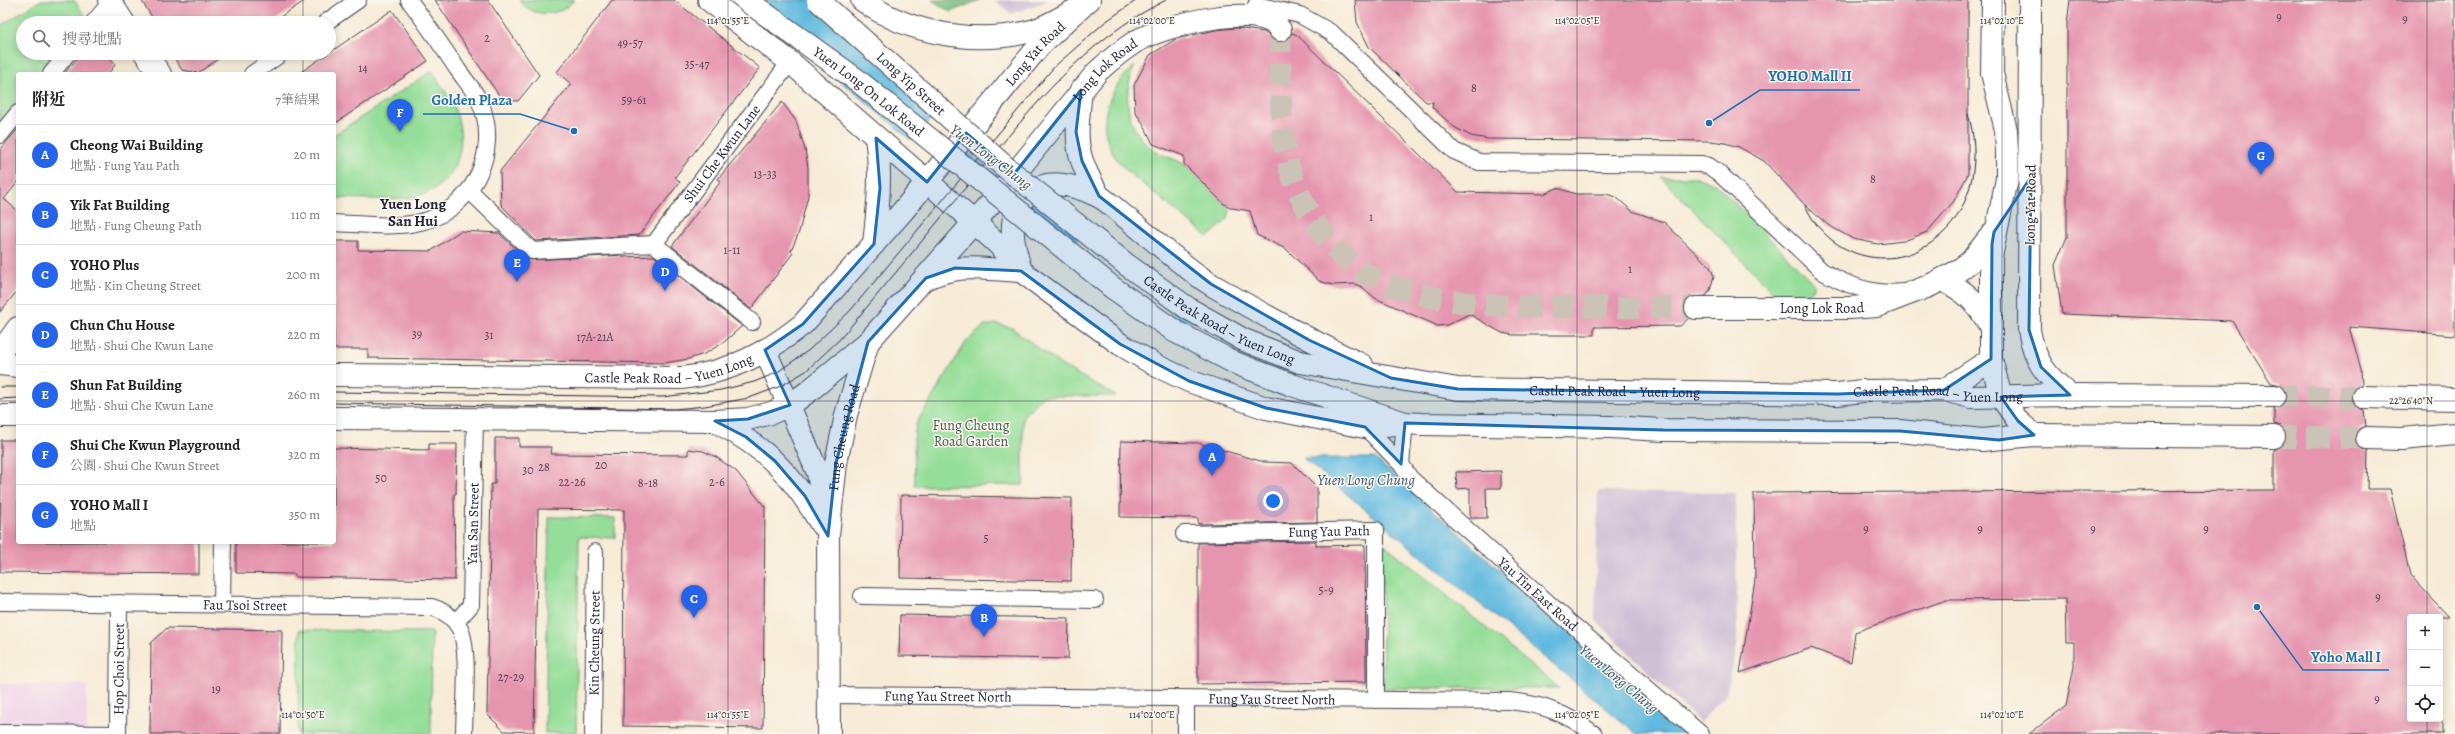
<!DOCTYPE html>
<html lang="zh-TW">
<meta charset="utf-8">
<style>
body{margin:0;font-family:Alegreya,"Noto Serif TC",serif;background:#f6f6f6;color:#222}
.controls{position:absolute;right:12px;bottom:12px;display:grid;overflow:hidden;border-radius:4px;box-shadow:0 2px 10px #0003}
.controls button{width:36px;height:36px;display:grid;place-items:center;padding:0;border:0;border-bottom:1px solid #e0e0e0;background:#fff;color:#222;font:20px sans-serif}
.you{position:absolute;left:1273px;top:501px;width:14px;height:14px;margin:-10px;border:3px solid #fff;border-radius:50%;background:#1a73e8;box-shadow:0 0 0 6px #1a73e833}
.badge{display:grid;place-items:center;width:26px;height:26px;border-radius:50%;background:#2563eb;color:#fff;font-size:13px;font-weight:700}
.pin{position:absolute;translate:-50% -33px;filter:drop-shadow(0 1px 2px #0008)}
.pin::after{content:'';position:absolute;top:21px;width:14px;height:12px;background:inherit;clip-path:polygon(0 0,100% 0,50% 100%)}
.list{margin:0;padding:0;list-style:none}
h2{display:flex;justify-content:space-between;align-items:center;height:52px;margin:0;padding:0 16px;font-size:17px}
h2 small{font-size:13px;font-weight:400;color:#767676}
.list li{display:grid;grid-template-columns:26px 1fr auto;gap:12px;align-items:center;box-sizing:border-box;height:60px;padding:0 16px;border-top:1px solid #e0e0e0}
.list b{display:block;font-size:15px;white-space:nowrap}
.list p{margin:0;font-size:13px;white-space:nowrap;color:#767676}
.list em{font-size:13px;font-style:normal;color:#767676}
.icon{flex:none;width:22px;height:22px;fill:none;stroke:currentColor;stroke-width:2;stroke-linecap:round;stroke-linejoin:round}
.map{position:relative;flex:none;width:2455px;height:734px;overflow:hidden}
.search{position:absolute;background:#fff;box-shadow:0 2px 10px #0003;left:16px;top:16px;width:320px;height:44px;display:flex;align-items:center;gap:10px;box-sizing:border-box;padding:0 14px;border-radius:22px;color:#767676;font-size:15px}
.panel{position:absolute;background:#fff;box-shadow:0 2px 10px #0003;left:16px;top:72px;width:320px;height:472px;border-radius:4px}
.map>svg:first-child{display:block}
.built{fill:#eed0e8}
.industrial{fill:#ccbed4}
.green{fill:#95de99;stroke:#5c806a}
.forest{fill:#78bd81;stroke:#4d705e}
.water{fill:#61badf;stroke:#426e8d}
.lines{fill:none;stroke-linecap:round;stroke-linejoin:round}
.stream{stroke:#61badf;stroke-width:6}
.building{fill:#e595ae}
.secondary-tunnel{stroke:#ccc3b7;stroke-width:22;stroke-dasharray:22 11;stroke-linecap:butt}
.primary-tunnel{stroke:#ccc3b7;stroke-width:22;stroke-dasharray:22 11;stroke-linecap:butt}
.street-casing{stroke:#424052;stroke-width:18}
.secondary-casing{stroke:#424052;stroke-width:24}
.primary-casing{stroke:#424052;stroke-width:24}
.street{stroke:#fff;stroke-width:16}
.secondary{stroke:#fff;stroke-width:22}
.primary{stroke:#fff;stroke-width:22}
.tram{stroke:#22223b;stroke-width:1}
.primary-bridge-casing{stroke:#424052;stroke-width:24;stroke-linecap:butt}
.primary-bridge{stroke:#fff;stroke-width:22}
.marked{fill:#1f6fb2;fill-opacity:0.2;stroke:#1f6fb2;stroke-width:3;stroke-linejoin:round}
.ticks{fill:none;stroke:#22223b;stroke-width:1;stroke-opacity:0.45}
.labels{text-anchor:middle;stroke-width:3;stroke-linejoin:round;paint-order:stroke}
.number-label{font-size:12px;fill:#533f58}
.street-label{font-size:14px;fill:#22223b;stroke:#fbf7ec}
.park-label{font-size:14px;fill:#445a57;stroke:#fbf7ec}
.water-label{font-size:15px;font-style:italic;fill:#385774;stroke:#fbf7ec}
.neighbourhood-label{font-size:15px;font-weight:bold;fill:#22223b;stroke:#fbf7ec}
.ticks-label{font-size:10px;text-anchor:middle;fill:#22223b;stroke:#fbf7ec;stroke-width:3;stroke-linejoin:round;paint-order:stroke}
.leader{fill:none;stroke:#1f6fb2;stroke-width:1.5}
.callout-dot{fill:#1f6fb2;stroke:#fbf7ec;stroke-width:1.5}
.callout-label{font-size:15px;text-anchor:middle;font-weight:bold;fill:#1f6fb2;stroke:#fbf7ec;stroke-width:3;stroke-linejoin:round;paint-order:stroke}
</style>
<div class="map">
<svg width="2455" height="734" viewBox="0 0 2455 734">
<rect width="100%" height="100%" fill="#fbf7ec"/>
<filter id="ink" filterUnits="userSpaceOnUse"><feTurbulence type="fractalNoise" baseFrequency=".025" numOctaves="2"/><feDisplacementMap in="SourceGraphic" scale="8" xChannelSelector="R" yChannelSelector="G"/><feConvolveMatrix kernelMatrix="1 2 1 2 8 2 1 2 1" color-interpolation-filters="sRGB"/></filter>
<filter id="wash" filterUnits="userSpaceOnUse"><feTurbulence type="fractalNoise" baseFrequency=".012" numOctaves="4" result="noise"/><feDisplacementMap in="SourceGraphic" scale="16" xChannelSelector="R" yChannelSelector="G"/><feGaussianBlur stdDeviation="0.9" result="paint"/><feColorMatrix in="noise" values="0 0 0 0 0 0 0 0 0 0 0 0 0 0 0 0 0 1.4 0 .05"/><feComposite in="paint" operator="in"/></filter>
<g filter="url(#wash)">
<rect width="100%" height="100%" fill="#f6ebd6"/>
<path class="built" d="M0,684l87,1 -1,49h-86z"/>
<g class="industrial">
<path d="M995,0h54l-38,14z"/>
<path d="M1598,491l138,2 1,153 -10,46 -27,31 -105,-104z"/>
</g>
<g class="green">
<path d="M41,0h33l12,17 -4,6h-59v30h34l-18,21h-21v26l-18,21v-95z"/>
<path d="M519,0h55c-14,17 -41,19 -55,0z"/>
<path d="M1135,65c-14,31 -9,68 22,87 8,5 17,6 25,11 10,6 42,38 48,48l-2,8 -20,18 -82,-67c-34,-34 -24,-75 9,-105z"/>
<path d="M432,71c7,12 18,25 23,39 16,40 -2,83 -48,88 -23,3 -49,0 -73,0v-63z"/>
<path d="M1661,177h35l21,8 96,98c3,18 -30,14 -40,9z"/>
<path d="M997,324l15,4 49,37 55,31h-73l-20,20v69l-108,1 -1,-47 2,-15 50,-82 18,-16z"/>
<path d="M549,517l66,1v20l-36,-1 -3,196h-31z"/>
<path d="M1382,542l177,146h-176z"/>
<path d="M299,630l133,2 -1,102h-133z"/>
</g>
<path class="forest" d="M932,0h48l-30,12z"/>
<g class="water">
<path d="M743,0h74l125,108 -31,32z"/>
<path d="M1303,458h72l186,167 131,109h-55z"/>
</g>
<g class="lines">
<g class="stream">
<path d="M965,154l111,84"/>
<path d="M1169,308l20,15"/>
</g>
</g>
<g id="blocks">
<g class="building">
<path d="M141,0h165l-35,23h-115z"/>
<path d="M435,0h53l51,75 -21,26 -16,-1z"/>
<path d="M612,0h62l86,68 -85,109 5,5 -41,53 -103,6 -35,-36 -1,-34 71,-87 -14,-12z"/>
<path d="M1355,0h613v174l-14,27 -27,31 -23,9 -26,3 -25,-5 -25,-14 -23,-20 -41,-44 -25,-14 -14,-4 -14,-2 -223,-2 -17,-3 -17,-9 -22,-20 1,-5h-7l-57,-55 -12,-25z"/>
<path d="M2070,0h385v335l-106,-8 12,42 1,16 -9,5 -2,7 5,10 8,3 2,16 -9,5 -2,7 5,10 8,3 -1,38h23l20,86 39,42h-39v102h32v15h-413l37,-28 8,-39v-25h-8l-1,-43 -119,1 -91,32 -4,31 -40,-15 -71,25 15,-93 -1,-87 520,-3v-40l11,-6 1,-7 -5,-11 -7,-2v-16l11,-5 1,-7 -5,-11 -10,-2 -39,-62 -170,-7 -7,-49 12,-28v-213z"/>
<path d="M392,10l36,51 -94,63v-50h-36z"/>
<path d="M1236,28l28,4 14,10h6l8,-9 5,2 161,157 86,2 13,-6 19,6h30l10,3 16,14 32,11 46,45 4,9 -4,14 -4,6 -16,1 -5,4 -1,7 5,10 -9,8 -86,1v8h-81l-11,-2 -33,-19 -22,11 -9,1 -63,-28 -13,-11 -7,-3 -22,1 -14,-4 -33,-32 -29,-14 -7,-24 -18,-3 -8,-4 -40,-40v-8l-31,-12 -10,-21 -8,-11 -1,-27 16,-30 26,-16 39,-9z"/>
<path d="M82,53h25l8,12 -7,9h-44z"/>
<path d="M171,53h56l-29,20 -16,-3z"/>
<path d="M782,102l14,19 9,28 3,19v28l-9,36 -8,19 2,2 -42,56 -79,-63 49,-65 -3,-2z"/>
<path d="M18,129v53l-14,17 14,12v79l-18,22v-162z"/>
<path d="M460,231l39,2 26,25 7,2 92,-5 -1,2 31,-1 88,70 -19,17 -19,11 -15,5 -25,4 -296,-5v-9h-34v-108h24v9l73,1z"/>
<path d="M495,438h24v9h33l-1,7 137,1v-6l15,2 13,6 20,14 29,36 -2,221 -140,-2 1,-216 -86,-1 -4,223 -30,-1 -17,-17 4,-230h4z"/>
<path d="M1,440h17v102h181v32l-199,-2z"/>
<path d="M1121,441l77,2 66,19 28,1 25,25v34l-119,2v-6l-78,-1z"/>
<path d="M429,444h28l-1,50h-2l1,86 -160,-3v-3l-59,-1v-31h98v-94l95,2z"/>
<path d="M1501,471v17h-15l1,30h-17v-30l-13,1 -1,-17z"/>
<path d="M901,495l171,3 -1,83 -171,-3z"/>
<path d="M1316,541v5l49,-1 1,137 -168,2v-141z"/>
<path d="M900,615l169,3 -1,41 -169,-3z"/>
<path d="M167,628l115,2 -2,104h-130l1,-91z"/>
</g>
</g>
</g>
<g filter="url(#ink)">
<use href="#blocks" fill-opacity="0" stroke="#424052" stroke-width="1"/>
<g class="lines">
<path class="secondary-tunnel" d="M1280,30c2,45 -3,92 9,136 11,41 45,94 85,112 63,29 132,29 200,29 41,0 82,1 122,1"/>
<g class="primary-tunnel">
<path d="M2274,396l89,1"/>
<path d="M2274,437l93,1"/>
</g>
<defs>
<g id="street">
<path d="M1256,5l44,10 32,18 122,118 25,11 222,2 8,2 11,8 102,97c24,14 52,25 81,21"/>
<path d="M93,23l17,-20"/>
<path d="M325,23l33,-23"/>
<path d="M51,74l17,-21"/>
<path d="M252,74l30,-21"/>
<path d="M0,135l18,-22"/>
<path d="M469,190l63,61 122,-7 98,78"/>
<path d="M334,223c26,1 56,5 82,0 55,-10 86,-70 64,-121 -5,-11 -15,-22 -22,-32 -16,-24 -32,-47 -49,-70"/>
<path id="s1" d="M654,244l136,-182"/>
<path id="s2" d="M1365,427l36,37 9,14 156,141 135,115"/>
<path d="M1401,464l4,-41"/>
<path id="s3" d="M1184,534l192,-4v170"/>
<path d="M862,596l233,4"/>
<path id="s4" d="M0,602l432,5c12,4 22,11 28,22 10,20 4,81 4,105"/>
<path d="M222,604l1,-62"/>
<path id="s5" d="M456,622l15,-17 4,-186"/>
<path id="s6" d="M828,695l681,6c33,3 59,13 85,33"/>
<path d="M1186,699v35"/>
<path d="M0,733l117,1"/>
<path id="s7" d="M118,734l1,-131"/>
<path id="s8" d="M593,734l2,-182"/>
</g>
<g id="secondary">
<path d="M109,0l15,23"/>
<path d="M709,0l81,62 184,160 25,23 22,26 99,73 37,22 32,15 77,27 99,19 40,-4"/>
<path d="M1993,0l-1,73 14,57 1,22v27l-16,78v102l10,38"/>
<path d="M2030,0l-1,330c6,32 16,45 41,65"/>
<path d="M145,53l15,21"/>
<path d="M874,244c4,-37 8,-70 2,-106"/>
<path d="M927,278c37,-16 56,-8 94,-7"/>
<path d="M1942,280c24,11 36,23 48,46"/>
<path id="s9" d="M1696,308h153l28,-2 52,-20 29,-15 13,-10 22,-28"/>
<path d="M765,350l53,123 6,36"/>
<path d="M0,353l18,-25"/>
<path d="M0,364l18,2"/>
<path id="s10" d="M334,375l348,3c47,-5 85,-25 121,-54l99,-112 138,-167 49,-45"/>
<path d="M0,416h18"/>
<path id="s11" d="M334,418l381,3 33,-2 23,-6 19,-8 19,-14 59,-49 124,-140 105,-130c12,-11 24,-21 38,-30 31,-18 129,-42 145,-12"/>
<path d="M715,421c51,27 77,53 106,103"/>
<path id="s12" d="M829,734l-1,-198 8,-73 10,-48 22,-73"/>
</g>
<g id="primary">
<path d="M862,0c47,35 117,46 173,30 15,-5 30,-15 44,-22"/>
<path d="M1081,90c-5,50 -8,62 18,106"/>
<path d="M1021,271c-8,-26 -16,-55 6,-76 20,-18 49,-10 71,1 9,4 18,14 26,20 27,21 60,52 88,69 49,29 99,56 150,80"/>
<path id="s13" d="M1300,362l158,27 380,5 24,-3 82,-1 27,7 99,-2 204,1"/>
<path d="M1292,385l113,38 17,1 188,3 53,3 237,1 82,9 52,-5 240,2"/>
<path d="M1944,390l47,-31"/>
<path d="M2001,397l17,24 16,14"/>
<path d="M2363,397l92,2"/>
<path d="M2367,438l35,1 53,-5"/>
</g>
</defs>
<use href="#street" class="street-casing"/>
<use href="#secondary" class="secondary-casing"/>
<use href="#primary" class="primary-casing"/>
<use href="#street" class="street"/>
<use href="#secondary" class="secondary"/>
<use href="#primary" class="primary"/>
<g class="tram">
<path d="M1805,205c24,55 91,71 136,30 33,-29 40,-81 27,-121"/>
<path d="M0,387h18"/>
<path d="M334,392l328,5 59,-7 33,-8 22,-9 33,-23 41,-39 204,-244 51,-45 32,-22"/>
<path d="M0,399l18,-1"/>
<path d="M334,403l340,6 31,-3 44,-8 32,-12 25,-15 34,-32c46,-54 91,-109 136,-164 59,-70 106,-133 190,-175"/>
</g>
<defs>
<g id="primary-bridge">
<path id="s14" d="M746,0l111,80 256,208 63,44 59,31 57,22"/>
<path id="s15" d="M818,0l186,166 123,99 62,44 55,31 56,22"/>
</g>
</defs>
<use href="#primary-bridge" class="primary-bridge-casing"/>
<use href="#primary-bridge" class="primary-bridge"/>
</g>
</g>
<path class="marked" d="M1081,90l-5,42 6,29 17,35 112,88 98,56 82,38 67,11 380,5 106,-4 47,-31 1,-115 2,-12 37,-55 -2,153 12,37 29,28 -69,2 17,24 16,14 -35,5 -99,-9 -237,-1 -258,-7 -4,41 -36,-37 -99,-19 -77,-27 -69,-37 -99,-73 -66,-3 -29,10 -58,64 -32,121 -8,73 -23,-40 -30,-35 -29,-24 -31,-16 33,-2 42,-14 -25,-55 38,-26 71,-80 6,-56 -4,-50 51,44 39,-49 48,41z"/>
<path class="ticks" d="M303,0v23M728,0v734M1152,0v734M1577,0v734M2002,0v734M2427,0v617M303,53v21M0,401h18M334,401h2121M303,542v192M2427,719v15"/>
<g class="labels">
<g class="number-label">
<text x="2279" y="21">9</text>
<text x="2405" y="23">9</text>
<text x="487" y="42">2</text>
<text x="630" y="47">49-57</text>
<text x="697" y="68">35-47</text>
<text x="363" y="72">14</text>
<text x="1474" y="92">8</text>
<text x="634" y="104">59-61</text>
<text x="765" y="178">13-33</text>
<text x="1873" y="183">8</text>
<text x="1371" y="221">1</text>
<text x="732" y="254">1-11</text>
<text x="1630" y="273">1</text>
<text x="417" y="338">39</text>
<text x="489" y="339">31</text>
<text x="595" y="341">17A-21A</text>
<text x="601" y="469">20</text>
<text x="544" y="471">28</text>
<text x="528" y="474">30</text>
<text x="381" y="482">50</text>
<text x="572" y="486">22-26</text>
<text x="717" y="486">2-6</text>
<text x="648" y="487">8-18</text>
<text x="1866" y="533">9</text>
<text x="1980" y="533">9</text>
<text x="2093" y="533">9</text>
<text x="2206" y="533">9</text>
<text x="986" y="542">5</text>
<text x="1326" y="594">5-9</text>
<text x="2378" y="601">9</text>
<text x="511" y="681">27-29</text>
<text x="216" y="693">19</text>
<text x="2377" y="703">9</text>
</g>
<g class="street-label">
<text dy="5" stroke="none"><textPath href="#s10" startOffset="839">Long Yat Road</textPath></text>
<text dy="5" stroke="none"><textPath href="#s11" startOffset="920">Long Lok Road</textPath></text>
<text dy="5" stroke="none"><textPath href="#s15" startOffset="125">Long Yip Street</textPath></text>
<text dy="5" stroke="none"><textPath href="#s14" startOffset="153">Yuen Long On Lok Road</textPath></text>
<text dy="5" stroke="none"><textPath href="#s1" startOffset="113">Shui Che Kwun Lane</textPath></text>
<text transform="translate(2030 205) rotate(-89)" y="5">Long Yat Road</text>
<text dy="5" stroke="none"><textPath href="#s9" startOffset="126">Long Lok Road</textPath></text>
<text dy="5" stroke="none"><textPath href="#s15" startOffset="515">Castle Peak Road – Yuen Long</textPath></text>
<text dy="5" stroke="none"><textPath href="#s10" startOffset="336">Castle Peak Road – Yuen Long</textPath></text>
<text dy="5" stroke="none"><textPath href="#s13" startOffset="317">Castle Peak Road – Yuen Long</textPath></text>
<text dy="5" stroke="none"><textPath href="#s13" startOffset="641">Castle Peak Road – Yuen Long</textPath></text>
<text dy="5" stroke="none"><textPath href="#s12" startOffset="298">Fung Cheung Road</textPath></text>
<text dy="5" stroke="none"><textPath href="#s5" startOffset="104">Yau San Street</textPath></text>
<text dy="5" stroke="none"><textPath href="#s3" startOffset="145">Fung Yau Path</textPath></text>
<text dy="5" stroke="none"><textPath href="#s2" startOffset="241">Yau Tin East Road</textPath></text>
<text dy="5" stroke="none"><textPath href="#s4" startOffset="245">Fau Tsoi Street</textPath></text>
<text dy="5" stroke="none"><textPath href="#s8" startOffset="91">Kin Cheung Street</textPath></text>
<text dy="5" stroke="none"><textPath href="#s7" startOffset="65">Hop Choi Street</textPath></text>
<text dy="5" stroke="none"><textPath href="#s6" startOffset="120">Fung Yau Street North</textPath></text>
<text dy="5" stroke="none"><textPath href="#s6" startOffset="444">Fung Yau Street North</textPath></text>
</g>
<g class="park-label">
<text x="971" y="430">Fung Cheung<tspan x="971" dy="16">Road Garden</tspan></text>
</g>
<g class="water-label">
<text transform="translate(991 157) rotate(37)" y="5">Yuen Long Chung</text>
<text x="1366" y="485">Yuen Long Chung</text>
<text transform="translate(1619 679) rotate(40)" y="5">Yuen Long Chung</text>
</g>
<g class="neighbourhood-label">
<text x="413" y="209">Yuen Long<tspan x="413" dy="17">San Hui</tspan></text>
</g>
</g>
<g class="ticks-label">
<text x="728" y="24">114°01'55"E</text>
<text x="1152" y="24">114°02'00"E</text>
<text x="1577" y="24">114°02'05"E</text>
<text x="2002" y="24">114°02'10"E</text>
<text x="2411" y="404">22°26'40"N</text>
<text x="303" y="718">114°01'50"E</text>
<text x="728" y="718">114°01'55"E</text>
<text x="1152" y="718">114°02'00"E</text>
<text x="1577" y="718">114°02'05"E</text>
<text x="2002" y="718">114°02'10"E</text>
</g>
<path class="leader" d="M1709 123L1760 90H1860M574 131L520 114H423M2257 607L2303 670H2389"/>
<g class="callout-dot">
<circle cx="1709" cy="123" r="4"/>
<circle cx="574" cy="131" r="4"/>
<circle cx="2257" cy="607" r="4"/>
</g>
<g class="callout-label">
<text x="1810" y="81">YOHO Mall II</text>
<text x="472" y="105">Golden Plaza</text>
<text x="2346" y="662">Yoho Mall I</text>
</g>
</svg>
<div class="controls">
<button>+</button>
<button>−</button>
<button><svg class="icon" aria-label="locate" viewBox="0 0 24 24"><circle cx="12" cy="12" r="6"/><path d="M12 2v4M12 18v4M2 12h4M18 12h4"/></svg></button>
</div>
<div class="you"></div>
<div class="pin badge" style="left:1212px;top:476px">A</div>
<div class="pin badge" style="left:984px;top:637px">B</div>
<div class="pin badge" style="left:694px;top:618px">C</div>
<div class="pin badge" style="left:665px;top:291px">D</div>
<div class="pin badge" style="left:517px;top:282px">E</div>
<div class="pin badge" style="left:400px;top:132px">F</div>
<div class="pin badge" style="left:2261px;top:175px">G</div>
<div class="search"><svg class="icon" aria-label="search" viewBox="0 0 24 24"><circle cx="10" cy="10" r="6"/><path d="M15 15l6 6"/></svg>搜尋地點</div>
<section class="panel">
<h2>附近<small>7筆結果</small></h2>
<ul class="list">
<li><span class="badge">A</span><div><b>Cheong Wai Building</b><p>地點 · Fung Yau Path</p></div><em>20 m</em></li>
<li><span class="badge">B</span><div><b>Yik Fat Building</b><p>地點 · Fung Cheung Path</p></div><em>110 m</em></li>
<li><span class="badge">C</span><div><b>YOHO Plus</b><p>地點 · Kin Cheung Street</p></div><em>200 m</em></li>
<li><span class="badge">D</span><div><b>Chun Chu House</b><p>地點 · Shui Che Kwun Lane</p></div><em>220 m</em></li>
<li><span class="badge">E</span><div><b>Shun Fat Building</b><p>地點 · Shui Che Kwun Lane</p></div><em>260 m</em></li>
<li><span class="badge">F</span><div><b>Shui Che Kwun Playground</b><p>公園 · Shui Che Kwun Street</p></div><em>320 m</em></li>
<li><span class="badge">G</span><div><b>YOHO Mall I</b><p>地點</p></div><em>350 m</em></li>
</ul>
</section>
</div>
